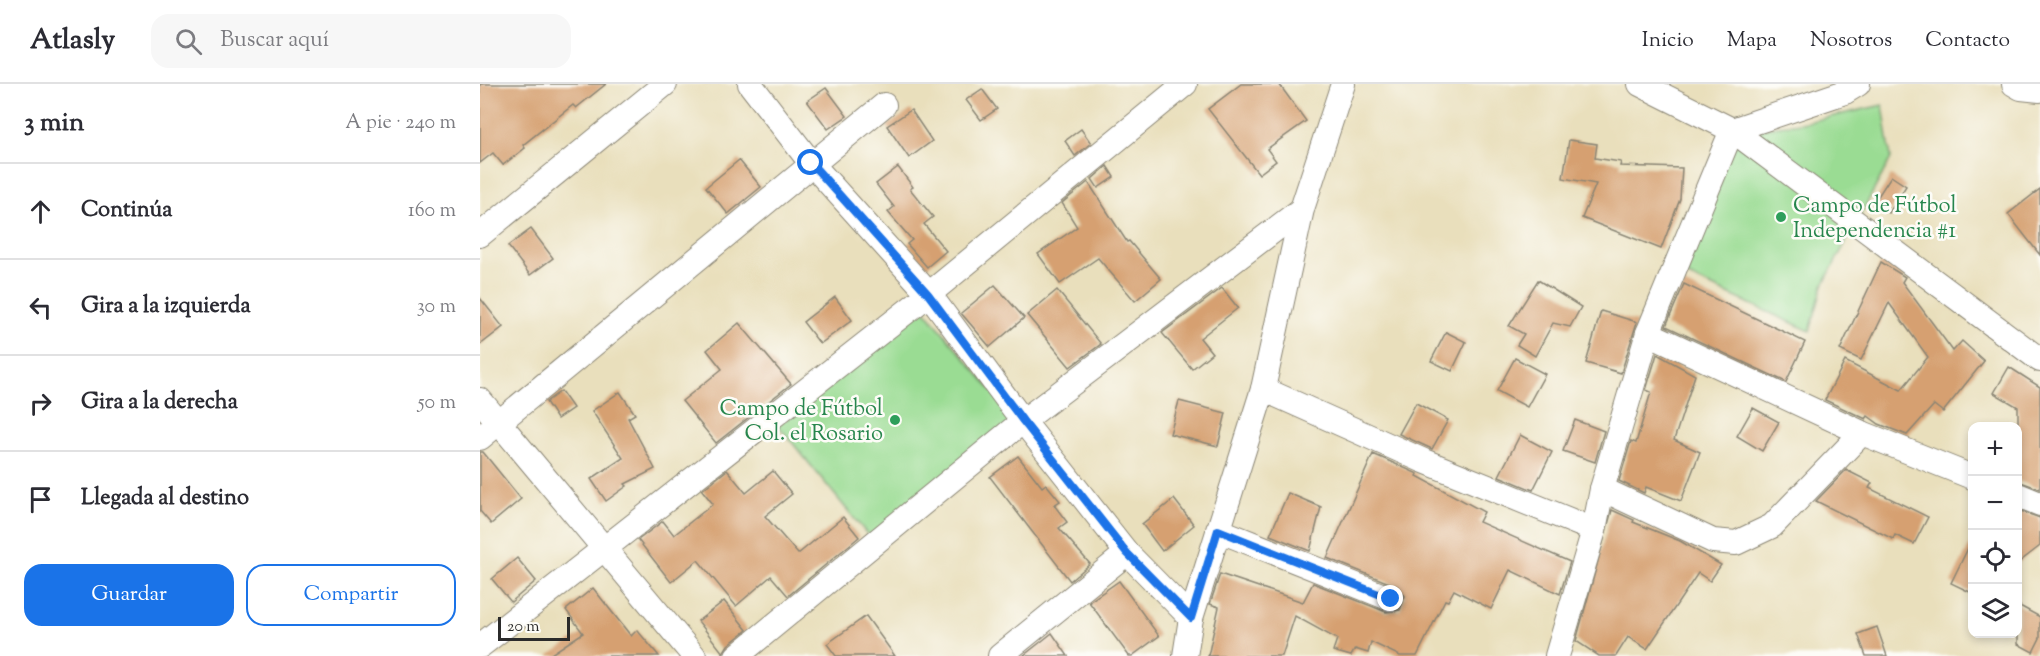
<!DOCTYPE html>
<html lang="es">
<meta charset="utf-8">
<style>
body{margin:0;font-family:"Sorts Mill Goudy",serif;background:#f7f7f7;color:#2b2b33}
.controls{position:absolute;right:18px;bottom:18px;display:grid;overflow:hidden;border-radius:12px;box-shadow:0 3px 9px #0003}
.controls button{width:54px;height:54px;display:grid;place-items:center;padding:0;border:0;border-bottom:2px solid #e1e1e2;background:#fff;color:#2b2b33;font:30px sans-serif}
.scale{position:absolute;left:18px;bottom:15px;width:72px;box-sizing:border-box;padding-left:6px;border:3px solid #2b2b2b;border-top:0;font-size:16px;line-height:21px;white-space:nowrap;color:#2b2b2b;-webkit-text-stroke:4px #fdfcf7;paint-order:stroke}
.stop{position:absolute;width:18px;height:18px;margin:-14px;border:4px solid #1a73e8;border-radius:50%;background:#fff}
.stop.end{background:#1a73e8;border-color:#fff;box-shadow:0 2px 6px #0008}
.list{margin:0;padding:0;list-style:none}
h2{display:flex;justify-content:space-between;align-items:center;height:78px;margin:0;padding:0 24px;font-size:26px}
h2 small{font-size:20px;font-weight:400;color:#7c7c81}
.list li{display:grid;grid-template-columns:39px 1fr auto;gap:18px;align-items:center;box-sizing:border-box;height:96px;padding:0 24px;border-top:2px solid #e1e1e2}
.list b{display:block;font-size:22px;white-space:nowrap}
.list em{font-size:20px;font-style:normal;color:#7c7c81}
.actions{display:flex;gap:12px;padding:18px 24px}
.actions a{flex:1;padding:14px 0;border:2px solid #1a73e8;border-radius:18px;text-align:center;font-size:21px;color:#1a73e8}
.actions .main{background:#1a73e8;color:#fff}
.icon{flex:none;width:33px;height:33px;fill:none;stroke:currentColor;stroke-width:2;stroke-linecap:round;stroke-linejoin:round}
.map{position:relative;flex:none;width:1560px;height:572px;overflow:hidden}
header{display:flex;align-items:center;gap:36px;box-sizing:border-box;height:84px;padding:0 30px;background:#fff;border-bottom:2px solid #e1e1e2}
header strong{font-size:28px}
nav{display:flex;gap:33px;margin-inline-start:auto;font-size:21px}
.search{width:420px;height:54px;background:#f7f7f7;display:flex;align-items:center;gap:15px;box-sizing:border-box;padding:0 21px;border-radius:18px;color:#7c7c81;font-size:22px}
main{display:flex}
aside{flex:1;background:#fff}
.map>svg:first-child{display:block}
.green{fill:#9adc93;stroke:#62845f;stroke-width:1.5}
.building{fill:#d6a071}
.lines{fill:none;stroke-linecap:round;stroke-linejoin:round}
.street-casing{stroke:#8a8574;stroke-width:26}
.street{stroke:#fff;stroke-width:24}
.route{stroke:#1a73e8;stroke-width:8}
.leisure-dot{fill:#2e9e5b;stroke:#fdfcf7;stroke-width:2}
.labels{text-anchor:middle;stroke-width:5;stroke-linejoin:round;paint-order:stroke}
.leisure-label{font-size:22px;fill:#27864d;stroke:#fdfcf7;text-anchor:start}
</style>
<header>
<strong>Atlasly</strong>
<div class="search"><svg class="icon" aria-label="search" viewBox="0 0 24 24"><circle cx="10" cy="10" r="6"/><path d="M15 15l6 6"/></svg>Buscar aquí</div>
<nav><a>Inicio</a><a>Mapa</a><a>Nosotros</a><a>Contacto</a></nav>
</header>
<main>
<aside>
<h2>3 min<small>A pie · 240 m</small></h2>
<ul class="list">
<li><svg class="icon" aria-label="ahead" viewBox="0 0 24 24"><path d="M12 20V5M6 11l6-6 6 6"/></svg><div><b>Continúa</b></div><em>160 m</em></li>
<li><svg class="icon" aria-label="left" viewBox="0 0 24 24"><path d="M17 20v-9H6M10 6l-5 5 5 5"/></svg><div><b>Gira a la izquierda</b></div><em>30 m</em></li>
<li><svg class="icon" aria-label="right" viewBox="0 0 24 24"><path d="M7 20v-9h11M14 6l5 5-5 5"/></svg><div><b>Gira a la derecha</b></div><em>50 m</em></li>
<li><svg class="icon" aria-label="arrive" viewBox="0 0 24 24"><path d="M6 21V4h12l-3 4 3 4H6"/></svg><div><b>Llegada al destino</b></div></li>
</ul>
<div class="actions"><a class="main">Guardar</a><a>Compartir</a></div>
</aside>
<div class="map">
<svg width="1560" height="572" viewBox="0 0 1560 572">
<rect width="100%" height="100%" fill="#fdfcf7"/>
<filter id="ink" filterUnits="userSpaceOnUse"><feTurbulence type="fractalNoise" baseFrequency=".0167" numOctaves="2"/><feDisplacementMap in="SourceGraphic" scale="12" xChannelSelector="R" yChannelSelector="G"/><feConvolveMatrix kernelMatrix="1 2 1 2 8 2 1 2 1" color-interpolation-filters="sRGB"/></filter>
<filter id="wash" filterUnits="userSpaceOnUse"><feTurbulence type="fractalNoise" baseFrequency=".008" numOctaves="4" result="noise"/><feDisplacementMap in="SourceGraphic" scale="24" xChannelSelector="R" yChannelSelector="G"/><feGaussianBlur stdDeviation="1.35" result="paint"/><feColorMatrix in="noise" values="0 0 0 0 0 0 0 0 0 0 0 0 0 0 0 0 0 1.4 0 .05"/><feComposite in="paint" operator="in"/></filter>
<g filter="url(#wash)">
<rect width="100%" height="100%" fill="#e9dfbc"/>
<g class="green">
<path d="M1403,21l8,53 -68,127 -13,46 -124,-56 42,-142 79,-11z"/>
<path d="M437,217l100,120 -146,118 -98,-120z"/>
</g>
<g id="blocks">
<g class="building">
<path d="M0,0h126l-30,24 -3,-3 -50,40 2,3 -22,17 -10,-12 -13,10z"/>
<path d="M761,0h38l27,37 -39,28 9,12 -17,13 -51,-65z"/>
<path d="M346,4l21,28 -19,13 -21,-28z"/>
<path d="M502,5l15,20 -16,11 -15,-20z"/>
<path d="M431,26l21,31 -23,17 -22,-32z"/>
<path d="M601,45l10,14 -16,13 -10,-15z"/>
<path d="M1089,56l28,4 -2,14 26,4 -1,4 62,2 -2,31 -19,50 -79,-31 14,-34 -33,-6z"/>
<path d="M259,76l22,27 -33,27 -22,-27z"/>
<path d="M627,82l7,11 -16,11 -6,-9z"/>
<path d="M418,83l15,20 -3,2 23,28 -9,7 22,27 -19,16 -20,-23 5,-4 -24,-28 6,-5 -18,-23z"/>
<path d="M1411,92l15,10 -17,27 -16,-9z"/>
<path d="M608,98l39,60 2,-1 32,38 -26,22 -37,-43 -38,26 -22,-30 39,-27 -15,-24z"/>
<path d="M1560,105v66l-32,-41z"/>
<path d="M51,145l22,29 -23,17 -22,-29z"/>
<path d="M1401,178l24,15 -3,5 51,69 9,-10 22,20 -41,51 -9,-7 -27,30 -28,-11 -11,-8 -2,3 -41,-19 20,-39 56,29 27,-33 -39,-54 -28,57 -21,-10z"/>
<path d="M1058,196l43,27 -11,20 -17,-4 -18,33 -18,-11 7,-11 -15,-8z"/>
<path d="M1204,200l121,58 -19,40 -120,-56z"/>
<path d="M515,201l29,33 -34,29 -29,-34z"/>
<path d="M742,204l16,20 -38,30 12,15 -20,16 -30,-36z"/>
<path d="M577,206l44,54 -31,23 -43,-52z"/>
<path d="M355,213l17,23 -32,24 -17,-22z"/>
<path d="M0,214l23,29 -23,18z"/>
<path d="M1121,227l36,11 -16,51 -35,-10z"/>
<path d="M259,239l52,61 -75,59 -34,-42 40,-32 -15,-19z"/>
<path d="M966,248l20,10 -14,29 -21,-10z"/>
<path d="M1177,270l38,21 -21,65 26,12 -19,49 -35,-14 -2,6 -25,-12 12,-40 5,2 15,-51 -5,-2z"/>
<path d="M1035,274l30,16 -18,33 -30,-16z"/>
<path d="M1529,283l31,20v102l-22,-8v-74l-24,-14z"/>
<path d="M81,307l12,17 -16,11 -11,-17z"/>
<path d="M140,308l15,22 -7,4 27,51 -30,15 2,2 -21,15 -15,-22 32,-21 -31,-47z"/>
<path d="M699,317l47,12 -8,33 -48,-12z"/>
<path d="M936,319l32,17 -16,29 -33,-15z"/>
<path d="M1273,324l26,14 -17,29 -25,-15z"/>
<path d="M1095,336l29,11 -9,31 -32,-11z"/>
<path d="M1040,351l32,17 -19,38 -34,-14z"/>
<path d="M0,368h3l38,47 -30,25 -11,-13z"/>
<path d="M893,370l45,20 -1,2 67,36 -5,10 91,40 -10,32 -50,-24 -19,39 -37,-19 -6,11 -3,-1 -28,56h-17l-29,-14 -3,11 -13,-4 -4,7 -18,-5 4,-12 -42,-23 -13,40h-74l11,-49 -9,-3 10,-30 83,28 10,-19 73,29 14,-2 5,-14 -8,-10 -70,-28z"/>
<path d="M538,372l24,31 4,-3 14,17 -6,4 13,17 -8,6 31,36 -20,17 -80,-104z"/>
<path d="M247,386l19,23 27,-22 19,23 -27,22 33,38 45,-37 16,20 -71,59 -17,-20 -35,30 -38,-46 -27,22 -33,-42 25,-19 11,14 39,-31 -11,-14z"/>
<path d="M1366,386l26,13 -3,5 59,29 -14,27 -19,-9 -2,4 -77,-38z"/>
<path d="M808,409l33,14 -11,44 -40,-16z"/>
<path d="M694,415l20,26 -32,26 -20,-27z"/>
<path d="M1132,426l22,10 -1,2 47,19 41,24 -11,16 -12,-8 -51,76 -19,-12 -12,19h-17l-23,-15z"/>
<path d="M1538,426l22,8v28l-22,17z"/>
<path d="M1492,456v53l-21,-10z"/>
<path d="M37,474l19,23 -25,21 -19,-23z"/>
<path d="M639,497l40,55 -27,20h-3l-40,-54z"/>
<path d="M113,504l38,48 6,-6 22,26h-111l35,-23 -17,-23z"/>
<path d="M244,517l23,29 -19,15 -5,8 -25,-32z"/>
<path d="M1538,521l22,12v21l-7,14 -15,-8z"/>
<path d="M386,532l29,40h-59l-9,-12z"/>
<path d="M1397,543l10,29h-21l-8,-22z"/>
<path d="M572,549l16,23h-45l19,-15z"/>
</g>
</g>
</g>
<g filter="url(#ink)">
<use href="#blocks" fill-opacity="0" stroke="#8a8574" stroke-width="1.5"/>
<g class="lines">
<defs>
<g id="street">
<path d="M270,0l61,79 118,131 94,127 104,132 64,65"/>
<path d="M1160,0l92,46 308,230"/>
<path d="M1534,0l7,4 19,2"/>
<path d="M0,151l185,-151"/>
<path d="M1168,249l214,100 110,44"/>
<path d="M783,305l161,72 170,69"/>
<path d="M0,316l214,256"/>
<path d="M0,354l404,-333"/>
<path d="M1122,405l111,52 23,2 36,-17 90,-93"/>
<path d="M1538,411l22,9"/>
<path d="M738,446l173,69"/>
<path d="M0,562l449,-352 256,-210"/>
<path d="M257,572l286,-235 279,-212"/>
<path d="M520,572l127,-103"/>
<path d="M705,572l6,-38 72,-229 39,-180 41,-125"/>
<path d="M1077,572l37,-126 8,-41 46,-156 84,-203 113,-38 13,-8"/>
</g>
</defs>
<use href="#street" class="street-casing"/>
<use href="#street" class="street"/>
</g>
</g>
<g class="lines" filter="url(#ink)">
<path class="route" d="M331,79l117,131 95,127 104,132 64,65 27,-88 173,69"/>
</g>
<g class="leisure-dot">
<circle cx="1301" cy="133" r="6"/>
<circle cx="415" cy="336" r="6"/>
</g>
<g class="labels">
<g class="leisure-label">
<text x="1313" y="128">Campo de Fútbol<tspan x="1313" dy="25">Independencia #1</tspan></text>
<text x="403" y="331" text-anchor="end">Campo de Fútbol<tspan x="403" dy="25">Col. el Rosario</tspan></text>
</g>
</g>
</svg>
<div class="controls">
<button>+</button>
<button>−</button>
<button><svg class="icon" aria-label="locate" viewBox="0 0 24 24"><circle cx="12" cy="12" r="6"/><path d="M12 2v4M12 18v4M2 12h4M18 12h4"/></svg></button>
<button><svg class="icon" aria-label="layers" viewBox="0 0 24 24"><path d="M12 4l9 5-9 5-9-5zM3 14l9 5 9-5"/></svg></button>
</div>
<div class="scale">20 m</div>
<div class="stop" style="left:331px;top:79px"></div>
<div class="stop end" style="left:911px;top:515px"></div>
</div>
</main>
